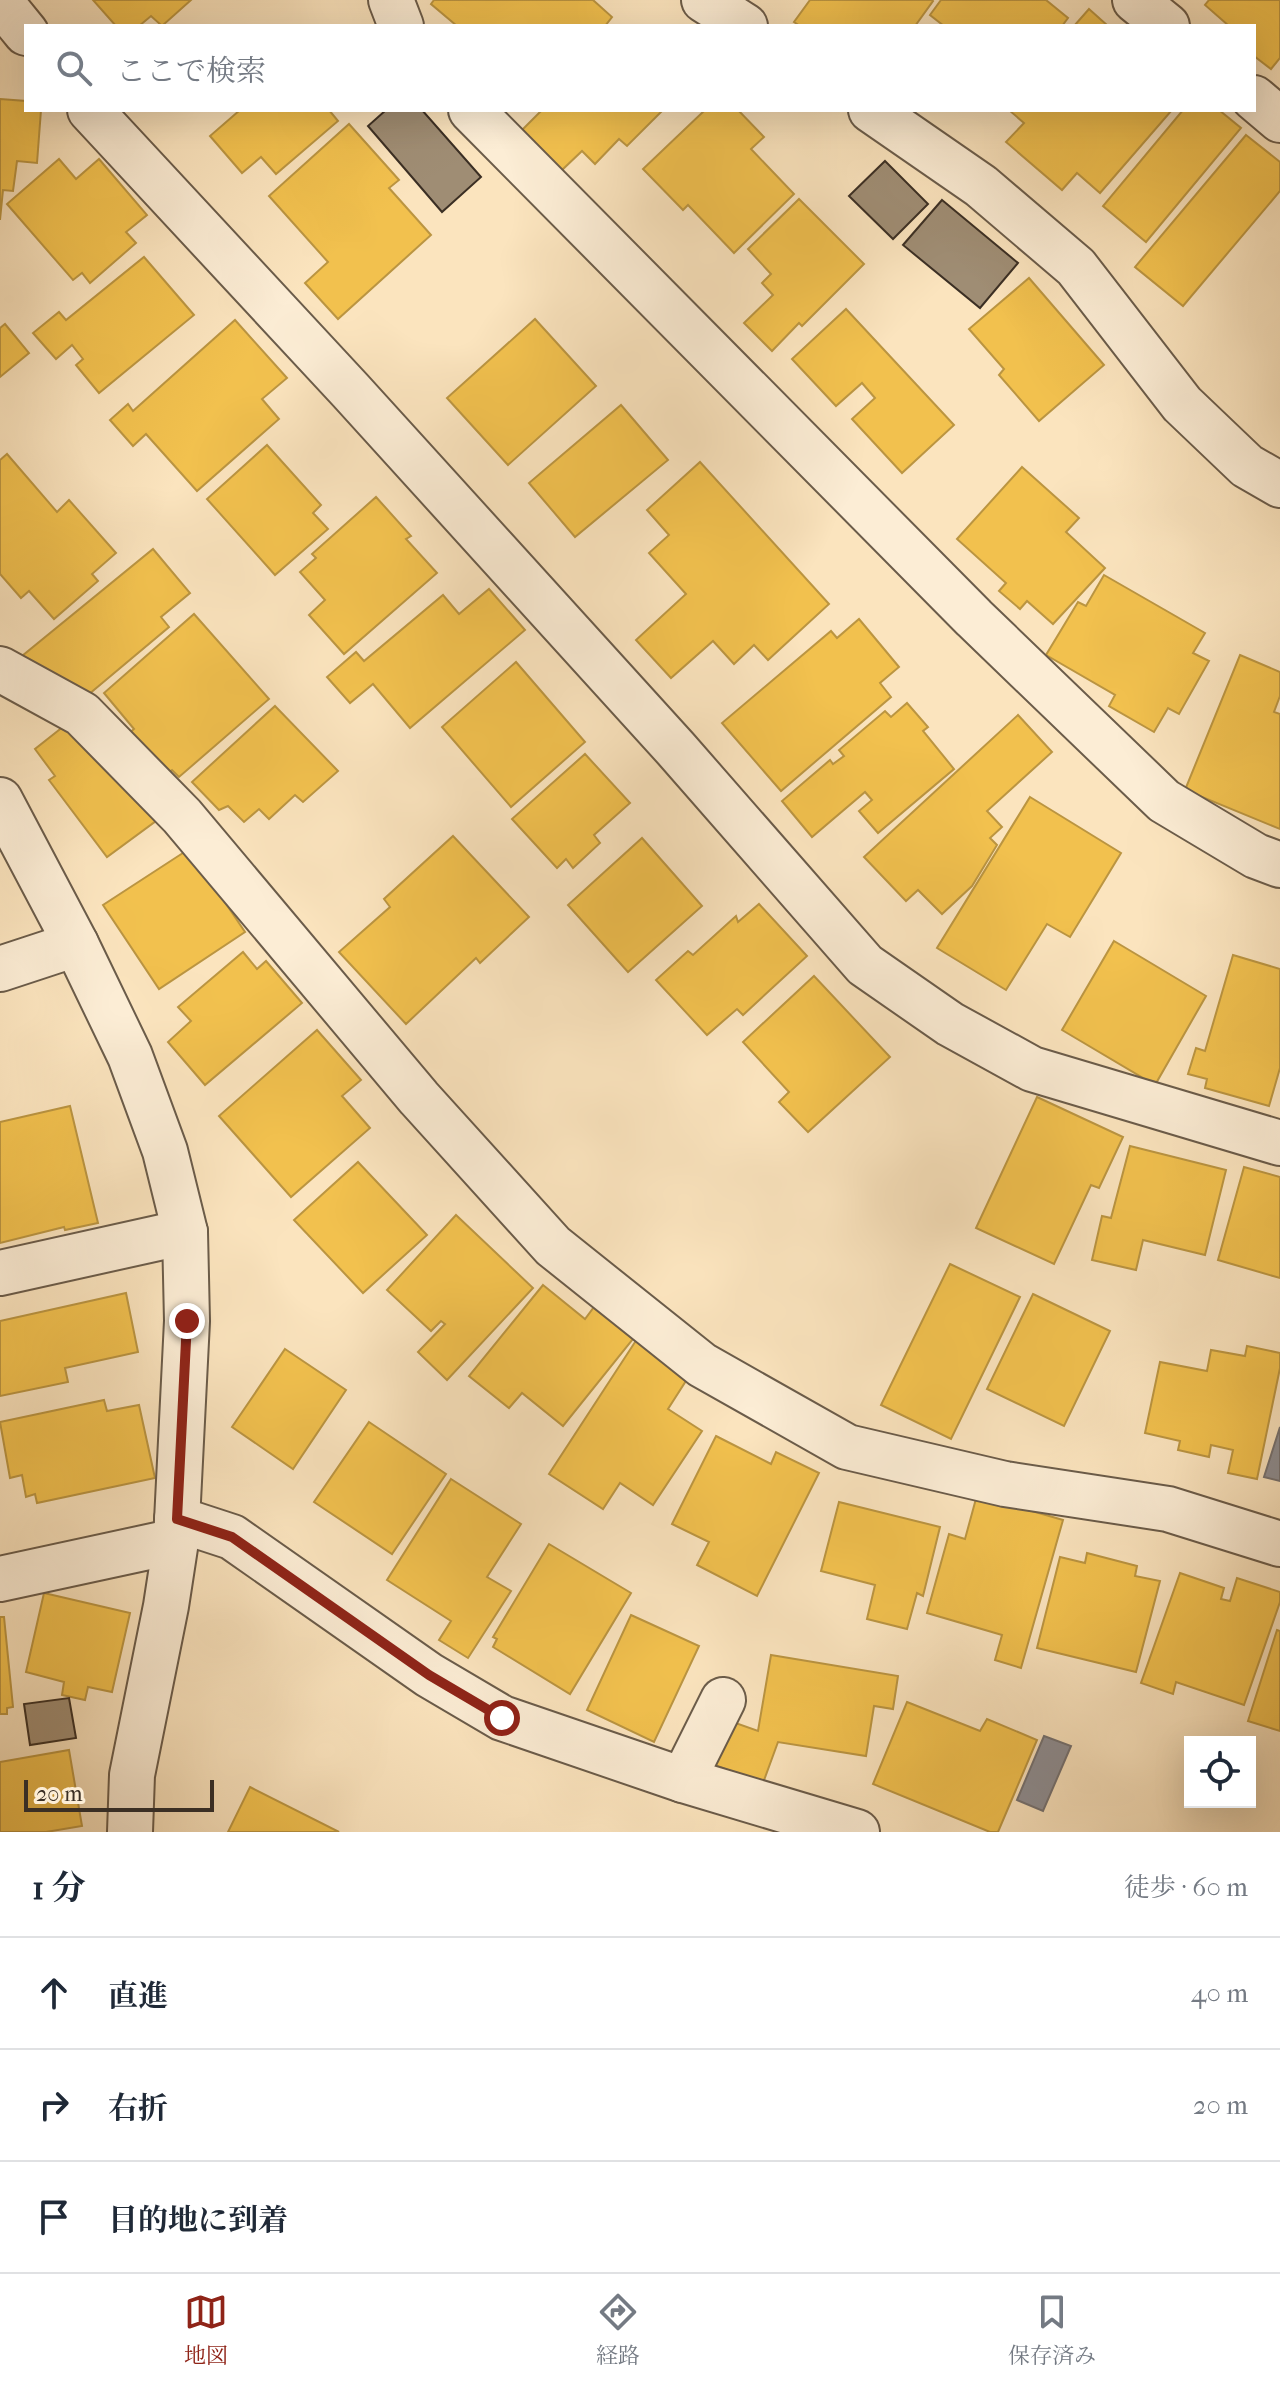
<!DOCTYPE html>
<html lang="ja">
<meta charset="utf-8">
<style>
body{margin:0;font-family:"IM FELL French Canon","Noto Serif JP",serif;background:#f6f6f7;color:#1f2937}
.controls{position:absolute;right:24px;bottom:24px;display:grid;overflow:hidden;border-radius:0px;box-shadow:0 8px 32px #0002}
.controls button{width:72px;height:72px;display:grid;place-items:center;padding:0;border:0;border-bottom:2px solid #e0e1e3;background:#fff;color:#1f2937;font:40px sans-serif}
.scale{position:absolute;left:24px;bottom:20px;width:190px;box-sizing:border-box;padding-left:8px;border:4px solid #3b2f24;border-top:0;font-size:22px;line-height:28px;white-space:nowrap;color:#3b2f24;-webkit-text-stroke:6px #fcedd5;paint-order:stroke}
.stop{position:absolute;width:24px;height:24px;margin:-18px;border:6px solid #8f2418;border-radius:50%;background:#fff}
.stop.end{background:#8f2418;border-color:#fff;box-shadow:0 2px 8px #0008}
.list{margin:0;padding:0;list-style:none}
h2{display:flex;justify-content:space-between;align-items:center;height:104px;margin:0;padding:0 32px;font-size:34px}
h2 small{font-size:26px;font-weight:400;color:#747a83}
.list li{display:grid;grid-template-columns:52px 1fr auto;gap:24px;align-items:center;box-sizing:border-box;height:112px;padding:0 32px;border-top:2px solid #e0e1e3}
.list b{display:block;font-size:30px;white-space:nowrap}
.list em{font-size:26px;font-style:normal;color:#747a83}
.icon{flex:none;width:44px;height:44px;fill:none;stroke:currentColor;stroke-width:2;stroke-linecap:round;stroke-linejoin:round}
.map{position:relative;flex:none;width:1280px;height:1832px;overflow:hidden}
.search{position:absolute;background:#fff;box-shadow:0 8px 32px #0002;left:24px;right:24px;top:24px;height:88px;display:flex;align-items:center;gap:20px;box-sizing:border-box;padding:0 28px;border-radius:0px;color:#747a83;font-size:30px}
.sheet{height:440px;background:#fff}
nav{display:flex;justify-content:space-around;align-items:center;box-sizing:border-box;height:112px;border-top:2px solid #e0e1e3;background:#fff;font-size:22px;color:#747a83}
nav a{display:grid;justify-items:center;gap:4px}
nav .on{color:#8f2418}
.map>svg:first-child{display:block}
.homes{fill:#f2c14e;stroke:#bb9541;stroke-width:2}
.industry{fill:#8d8d92;stroke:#747171;stroke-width:2}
.building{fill:#9f8d74;stroke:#3b2f24;stroke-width:2}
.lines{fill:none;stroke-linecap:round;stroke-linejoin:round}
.minor-casing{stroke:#6b5c4a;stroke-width:48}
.minor{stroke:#fcedd5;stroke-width:44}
.route{stroke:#8f2418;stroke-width:10}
</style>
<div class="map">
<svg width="1280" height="1832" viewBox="0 0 1280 1832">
<rect width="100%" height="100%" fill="#fbe4be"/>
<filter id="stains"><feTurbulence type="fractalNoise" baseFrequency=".0025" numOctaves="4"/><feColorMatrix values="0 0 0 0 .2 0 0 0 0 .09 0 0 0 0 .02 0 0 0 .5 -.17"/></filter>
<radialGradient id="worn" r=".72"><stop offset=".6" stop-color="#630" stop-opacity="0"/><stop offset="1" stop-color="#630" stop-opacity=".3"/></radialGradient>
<g class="homes">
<path d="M93,0h98l-29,26 -11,-10 -12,10h-23z"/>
<path d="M434,0h159l19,17 -7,9h-148l-26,-22z"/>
<path d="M810,0h122l1,1 -18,25h-115l-6,-4z"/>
<path d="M941,0h105l22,18 -6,8h-118l-14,-11z"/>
<path d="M1209,0h71v58l-9,11 -17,-13v-30h-25l-24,-21z"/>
<path d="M1089,9l19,17h-34z"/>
<path d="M0,99l26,2v9h15l-4,53 -20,-2 -4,30 -10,-1 -3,30z"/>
<path d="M240,110h89l9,11 -62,53 -15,-17 -19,16 -32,-37z"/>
<path d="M542,110h121l-36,36 -8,-7 -24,25 -13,-13 -20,19 -40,-40z"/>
<path d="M705,110h33l26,27 -13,12 43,45 -60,59 -46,-48 -5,5 -40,-41z"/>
<path d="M1009,110h163l-72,83 -23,-20 -15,17 -56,-48 18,-19z"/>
<path d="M1183,110h36l22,18 -95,114 -43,-36z"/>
<path d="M349,124l50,56 -10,8 42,47 -93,84 -33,-36 23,-21 -59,-66z"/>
<path d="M1246,135l34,27v29l-97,115 -48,-39z"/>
<path d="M59,159l17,20 23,-20 48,56 -21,17 10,11 -46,40 -8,-10 -9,7 -66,-76z"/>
<path d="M799,199l65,65 -62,62 -3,-3 -27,28 -28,-28 29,-28 -11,-12 9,-9 -23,-25z"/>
<path d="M144,257l50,58 -95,78 -23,-28 7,-6 -11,-14 -16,14 -23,-26 26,-21 7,8z"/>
<path d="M1029,278l75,87 -65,56 -40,-46 5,-6 -35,-40z"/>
<path d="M846,309l108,116 -52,48 -50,-54 23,-21 -13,-15 -26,23 -44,-47z"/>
<path d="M535,319l61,67 -88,79 -61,-67z"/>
<path d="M235,320l52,58 -25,21 17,20 -82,72 -51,-57 -13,12 -23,-26 18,-16 5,7z"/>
<path d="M5,324l24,29 -29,24v-49z"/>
<path d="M621,405l47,55 -93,77 -46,-54z"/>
<path d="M267,445l54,60 -8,8 15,16 -53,46 -68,-76z"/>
<path d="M7,454l50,58 12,-12 47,53 -24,21 6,7 -44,38 -25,-28 -8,7 -21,-24v-114z"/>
<path d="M700,462l129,142 -61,56 -14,-15 -20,19 -21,-23 -42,37 -35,-38 50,-46 -37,-41 20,-18 -22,-25z"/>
<path d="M1022,467l57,51 -13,14 39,36 -52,56 -26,-23 -7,8 -21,-18 7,-8 -49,-44z"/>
<path d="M376,497l35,39 -5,3 31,34 -93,81 -35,-39 16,-15 -25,-28 16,-14 -4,-4z"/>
<path d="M153,549l37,44 -29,24 8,10 -87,73 -60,-44z"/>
<path d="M1104,575l101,58 -12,20 16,8 -30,53 -11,-6 -14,24 -45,-26 6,-11 -69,-40 32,-53 8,4z"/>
<path d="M489,589l36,41 -115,98 -37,-44 -23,19 -23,-26 29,-25 8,9 79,-66 16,19z"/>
<path d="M194,614l75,85 -90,78 -7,-7 -8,7 -37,-42 7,-6 -30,-36z"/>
<path d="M859,619l40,48 -19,16 11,14 -110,94 -59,-68 109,-92 6,7z"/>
<path d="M1240,655l40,17v24l-6,16 6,2v115l-95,-39z"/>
<path d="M516,662l69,80 -74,65 -69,-80z"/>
<path d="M907,703l21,24 -5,4 31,38 -76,64 -19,-22 13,-11 -7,-8 -53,45 -30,-36 48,-41 3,4 11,-8 -5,-6 46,-39 6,6z"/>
<path d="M275,706l63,65 -35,31 -8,-7 -26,24 -10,-10 -15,13 -16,-16 -9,4 -27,-28z"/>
<path d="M1018,715l34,37 -65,59 15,16 -12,11 7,7 -25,41 -30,28 -24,-24 -12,11 -42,-44z"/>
<path d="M69,722l91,96 -53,39 -58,-77 6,-4 -20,-27z"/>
<path d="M585,754l45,49 -36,32 6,8 -27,25 -7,-9 -9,9 -45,-49z"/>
<path d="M1030,797l91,56 -51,84 -23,-13 -41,66 -69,-42z"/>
<path d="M453,836l76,81 -49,46 -4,-5 -70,66 -67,-72 51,-45 -6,-8z"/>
<path d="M642,838l60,68 -74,66 -60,-67z"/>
<path d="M189,849l56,83 -86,57 -56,-84z"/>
<path d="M759,904l48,52 -64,59 -6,-6 -30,26 -51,-55 32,-29 5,4 43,-39 2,6z"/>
<path d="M1114,941l92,55 -51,89 -93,-55z"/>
<path d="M243,952l14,17 9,-8 36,42 -97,82 -37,-43 23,-21 -13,-14z"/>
<path d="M1233,955l47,14v99l-11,38 -64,-18 2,-9 -19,-5 8,-26 9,3z"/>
<path d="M814,976l76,81 -82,75 -29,-30 10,-10 -46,-50z"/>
<path d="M317,1030l44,50 -19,16 28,32 -79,69 -72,-81z"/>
<path d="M1037,1097l86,40 -24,51 -8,-3 -37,79 -78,-36z"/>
<path d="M70,1106l28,117 -33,7 -1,-3 -64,16v-121z"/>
<path d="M1130,1146l96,24 -21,85 -62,-15 -7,30 -44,-10 10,-44 9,2z"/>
<path d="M358,1162l69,73 -64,58 -69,-73z"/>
<path d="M1244,1167l36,10v101l-62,-18z"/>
<path d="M456,1215l77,73 -86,92 -29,-28 27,-28 -4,-3 -10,10 -44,-41z"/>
<path d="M950,1264l70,33 -69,142 -70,-34z"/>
<path d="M543,1285l42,34 9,-12 39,32 -70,87 -41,-33 -13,15 -40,-32z"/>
<path d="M126,1293l12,59 -73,16 3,14 -68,14v-75z"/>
<path d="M1033,1294l77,37 -46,95 -77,-37z"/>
<path d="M637,1339l54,34 -23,36 34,22 -49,74 -33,-22 -17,26 -54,-35z"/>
<path d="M1247,1346l33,7v15l-23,111 -29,-6 5,-23 -22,-5 -2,12 -31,-7 2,-9 -35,-8 15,-71 47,9 4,-21 34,6z"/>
<path d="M285,1349l61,41 -53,79 -61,-42z"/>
<path d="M104,1400l3,11 32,-6 16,73 -118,25 -2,-9 -9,3 -4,-22 -12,3 -10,-56z"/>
<path d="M369,1422l77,52 -54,80 -78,-52z"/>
<path d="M716,1436l55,28 5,-12 43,21 -62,123 -60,-31 12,-23 -37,-18z"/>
<path d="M451,1479l70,45 -34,53 24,14 -43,67 -29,-18 12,-19 -64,-41z"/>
<path d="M977,1495l86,25 -42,148 -26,-8 7,-25 -75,-22 22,-79 16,5z"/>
<path d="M839,1502l101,25 -17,69 -6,-3 -10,36 -40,-10 8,-34 -54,-14z"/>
<path d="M549,1544l82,49 -61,101 -77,-47 4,-8 -4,-2z"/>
<path d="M1087,1553l50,13 -2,10 25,5 -24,91 -99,-24 23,-91 25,6z"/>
<path d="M1180,1573l44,15 -3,11 9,2 7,-23 43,14v10l-36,103 -68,-23 -3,12 -32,-11z"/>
<path d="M44,1593l86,20 -18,79 -24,-5 -3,13 -23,-5 2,-13 -38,-10z"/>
<path d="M631,1615l68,31 -45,96 -67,-32z"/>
<path d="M0,1617h4l9,90 -6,1v6h-7z"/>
<path d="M1277,1630l3,1v100l-32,-10z"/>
<path d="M771,1655l127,21 -5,33 -19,-3 -8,50 -88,-14 -15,41 -51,-19 18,-43 28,10z"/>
<path d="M907,1702l73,29 7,-12 50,21 -39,92h-8l-117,-48z"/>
<path d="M69,1750l13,76 -36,6h-46v-70z"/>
<path d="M250,1787l89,45h-111z"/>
</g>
<g class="industry">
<path d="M1280,1427v54l-16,-4z"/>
<path d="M1044,1736l27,10 -28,65 -26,-11z"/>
</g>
<g class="building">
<path d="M386,110h36l59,67 -39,35 -74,-86z"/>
<path d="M885,161l43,43 -35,35 -44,-43z"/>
<path d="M942,200l76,63 -38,45 -77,-63z"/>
<path d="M69,1698l7,40 -46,7 -6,-41z"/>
</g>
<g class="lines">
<defs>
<g id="minor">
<path d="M391,0l10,26"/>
<path d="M704,0l41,26"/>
<path d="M1135,0l32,26"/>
<path d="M0,1l26,32"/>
<path d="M1254,98l26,22"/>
<path d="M90,110l260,280 326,359 189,216 85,59 82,45 248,74"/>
<path d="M471,110l503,508 190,183 92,55 24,9"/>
<path d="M871,110l110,76 95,81 106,137 65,62 33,19"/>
<path d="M0,669l82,45 100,102 237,282 134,148 149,119 145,82 158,37 163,25 112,35"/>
<path d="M0,800l76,144 54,112 35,95 20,81 2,89 -11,220 -10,65 -34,169 -2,57"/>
<path d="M0,969l76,-25"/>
<path d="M0,1273l185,-41"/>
<path d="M177,1519l55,18 197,138 73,43 181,62 174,52"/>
<path d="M0,1579l176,-38"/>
<path d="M683,1780l40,-80"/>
</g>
</defs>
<use href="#minor" class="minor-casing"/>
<use href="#minor" class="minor"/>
</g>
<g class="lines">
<path class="route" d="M187,1321l-10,198 55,18 197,138 73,43"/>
</g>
<rect width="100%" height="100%" filter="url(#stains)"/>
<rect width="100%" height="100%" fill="url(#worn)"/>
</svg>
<div class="controls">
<button><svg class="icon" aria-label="locate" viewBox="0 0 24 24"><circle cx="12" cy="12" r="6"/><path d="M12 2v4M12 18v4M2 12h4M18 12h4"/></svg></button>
</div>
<div class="scale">20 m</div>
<div class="stop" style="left:502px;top:1718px"></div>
<div class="stop end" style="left:187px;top:1321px"></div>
<div class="search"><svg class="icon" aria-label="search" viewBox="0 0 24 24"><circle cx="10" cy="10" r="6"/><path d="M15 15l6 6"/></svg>ここで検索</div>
</div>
<section class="sheet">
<h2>1 分<small>徒歩 · 60 m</small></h2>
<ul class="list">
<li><svg class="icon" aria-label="ahead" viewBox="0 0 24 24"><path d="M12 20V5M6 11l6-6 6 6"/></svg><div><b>直進</b></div><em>40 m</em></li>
<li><svg class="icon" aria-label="right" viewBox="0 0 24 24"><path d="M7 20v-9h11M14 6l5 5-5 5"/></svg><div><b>右折</b></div><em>20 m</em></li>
<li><svg class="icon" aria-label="arrive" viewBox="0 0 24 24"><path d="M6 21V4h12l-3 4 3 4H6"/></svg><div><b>目的地に到着</b></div></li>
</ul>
</section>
<nav>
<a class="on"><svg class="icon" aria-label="map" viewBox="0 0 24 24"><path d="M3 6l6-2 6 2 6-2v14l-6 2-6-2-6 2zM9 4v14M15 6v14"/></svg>地図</a>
<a><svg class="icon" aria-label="directions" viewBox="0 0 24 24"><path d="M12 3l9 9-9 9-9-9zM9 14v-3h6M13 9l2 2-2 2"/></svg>経路</a>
<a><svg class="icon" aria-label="saved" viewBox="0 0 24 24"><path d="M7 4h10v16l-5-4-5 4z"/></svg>保存済み</a>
</nav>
